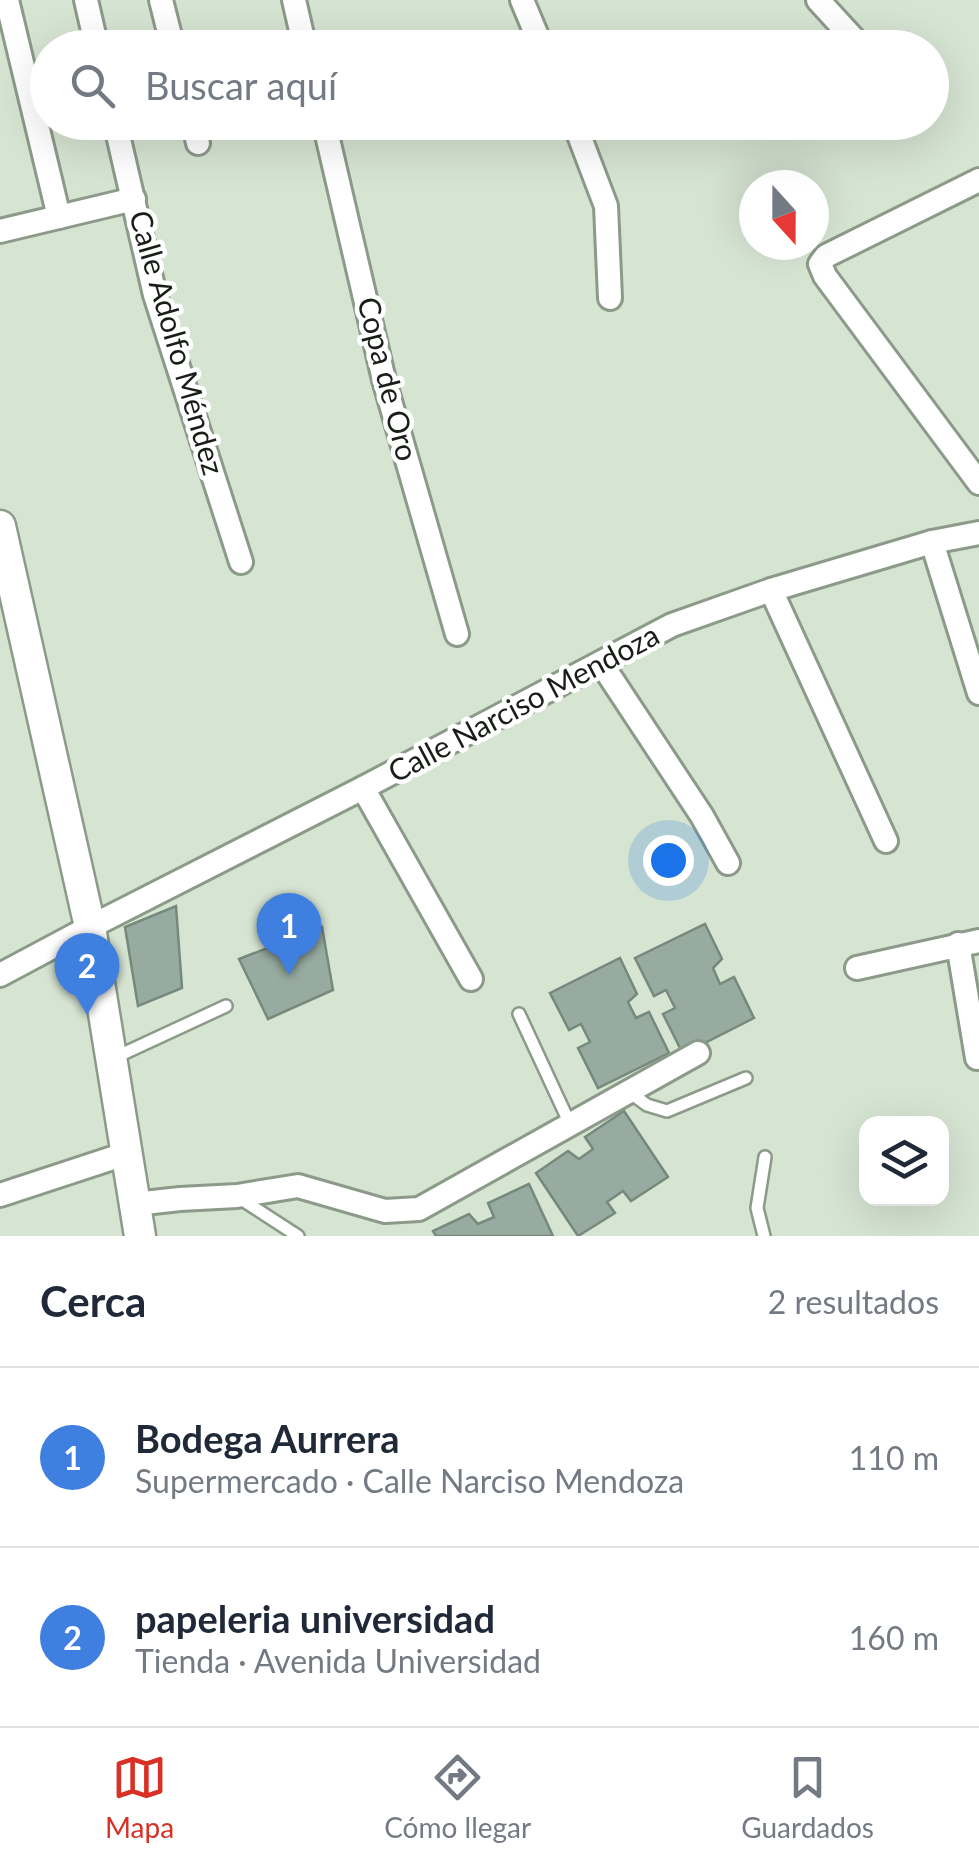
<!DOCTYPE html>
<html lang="es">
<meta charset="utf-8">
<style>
body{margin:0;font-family:Lato,sans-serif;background:#f6f6f7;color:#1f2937}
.controls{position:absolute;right:30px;bottom:30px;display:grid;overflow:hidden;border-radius:20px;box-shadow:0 10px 40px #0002}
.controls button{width:90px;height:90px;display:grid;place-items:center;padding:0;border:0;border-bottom:2px solid #e0e1e3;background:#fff;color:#1f2937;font:50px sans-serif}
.compass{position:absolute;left:739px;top:170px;width:90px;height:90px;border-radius:50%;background:#fff;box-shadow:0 10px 40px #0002;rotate:159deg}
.you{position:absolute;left:668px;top:860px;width:35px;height:35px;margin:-25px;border:8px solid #fff;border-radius:50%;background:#1a73e8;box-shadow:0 0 0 15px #1a73e833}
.badge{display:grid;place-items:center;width:65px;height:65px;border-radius:50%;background:#d93025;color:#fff;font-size:32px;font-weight:700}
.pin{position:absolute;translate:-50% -82px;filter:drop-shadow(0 2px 5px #0008)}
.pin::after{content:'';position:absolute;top:52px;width:35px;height:30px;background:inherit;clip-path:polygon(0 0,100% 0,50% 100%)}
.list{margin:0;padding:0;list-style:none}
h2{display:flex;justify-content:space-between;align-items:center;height:130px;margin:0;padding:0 40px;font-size:42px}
h2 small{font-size:32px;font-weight:400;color:#747a83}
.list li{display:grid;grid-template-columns:65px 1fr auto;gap:30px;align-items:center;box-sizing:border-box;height:180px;padding:0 40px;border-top:2px solid #e0e1e3}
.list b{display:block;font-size:38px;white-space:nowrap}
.list p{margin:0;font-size:32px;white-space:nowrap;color:#747a83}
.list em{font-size:32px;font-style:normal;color:#747a83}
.icon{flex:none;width:55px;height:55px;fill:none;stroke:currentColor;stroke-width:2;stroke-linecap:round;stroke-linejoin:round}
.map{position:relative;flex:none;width:979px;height:1236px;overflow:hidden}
.search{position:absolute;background:#fff;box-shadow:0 10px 40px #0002;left:30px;right:30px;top:30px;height:110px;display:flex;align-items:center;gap:25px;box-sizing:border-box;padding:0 35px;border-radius:55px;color:#747a83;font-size:38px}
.sheet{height:490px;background:#fff}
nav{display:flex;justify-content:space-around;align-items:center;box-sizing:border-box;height:140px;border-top:2px solid #e0e1e3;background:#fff;font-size:28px;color:#747a83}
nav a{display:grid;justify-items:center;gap:5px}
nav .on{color:#d93025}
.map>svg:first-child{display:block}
.building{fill:#97aba0;stroke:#75897d;stroke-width:2.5}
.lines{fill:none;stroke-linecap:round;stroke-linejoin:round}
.service-casing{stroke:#8c9a89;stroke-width:16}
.minor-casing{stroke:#8c9a89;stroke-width:28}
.tertiary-casing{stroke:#8c9a89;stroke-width:35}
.service{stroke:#fff;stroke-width:11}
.minor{stroke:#fff;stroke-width:22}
.tertiary{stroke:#fff;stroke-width:30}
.labels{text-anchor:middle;stroke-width:9;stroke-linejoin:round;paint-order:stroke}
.street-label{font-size:30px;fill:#181e17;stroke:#fff}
</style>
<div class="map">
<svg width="979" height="1236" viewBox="0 0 979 1236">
<rect width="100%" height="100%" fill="#d6e4d2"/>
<g class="building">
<path d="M176,906l6,82 -44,18 -13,-79z"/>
<path d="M705,924l17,35 -9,9 7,16 14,-7 20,41 -71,36 -20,-40 12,-6 -9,-18 -12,6 -19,-38z"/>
<path d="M322,927l11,63 -65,29 -29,-60z"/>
<path d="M620,958l17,36 -9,8 8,16 13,-6 20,41 -71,35 -20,-40 12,-6 -9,-18 -12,6 -19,-37z"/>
<path d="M624,1111l44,66 -37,24 -8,-10 -16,11 8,11 -37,23 -42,-63 32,-22 11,8 14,-10 -8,-12z"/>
<path d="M529,1184l24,52h-117l-3,-5 36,-17 9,10 16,-7 -6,-14z"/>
</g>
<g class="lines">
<defs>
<g id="service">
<path d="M519,1014l51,110"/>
<path d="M116,1057l110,-51"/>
<path d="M628,1091l19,14 20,6 79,-33"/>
<path d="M241,1199l57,37"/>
<path d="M764,1236l-7,-28 8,-51"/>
</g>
<g id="minor">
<path d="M7,0l52,217"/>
<path d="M86,0l11,48"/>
<path d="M161,0l12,48"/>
<path d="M294,0l11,48"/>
<path d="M522,0l20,48"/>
<path d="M818,0l44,48"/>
<path d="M115,122l40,173 86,267"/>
<path d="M193,122l5,21"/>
<path d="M324,122l60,258 73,254"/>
<path d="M574,122l32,84 4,92"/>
<path d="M979,180l-153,76 -6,8 5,12 154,207"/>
<path d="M0,231l134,-32"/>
<path d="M932,542l47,151"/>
<path d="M771,590l115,251"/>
<path d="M601,663l101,153 26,47"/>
<path d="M363,788l108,191"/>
<path d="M958,944l19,114"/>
<path d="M857,968l122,-27"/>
<path d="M0,975l90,-48 273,-139 309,-163 99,-35 161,-48 47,-9"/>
<path d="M0,1195l128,-42"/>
<path d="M135,1204l45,-5 57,-3 61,-10 87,25 34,-2 279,-156"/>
</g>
<path id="tertiary" d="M0,526l90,401 50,309"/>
</defs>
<use href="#service" class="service-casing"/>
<use href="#minor" class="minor-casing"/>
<use href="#tertiary" class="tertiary-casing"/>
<use href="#service" class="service"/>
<use href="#minor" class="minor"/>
<use href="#tertiary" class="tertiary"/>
</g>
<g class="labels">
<g class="street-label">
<text transform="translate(176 343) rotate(74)" y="10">Calle Adolfo Méndez</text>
<text transform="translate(387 379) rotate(76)" y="10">Copa de Oro</text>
<text transform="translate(524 704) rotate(-28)" y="10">Calle Narciso Mendoza</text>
</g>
</g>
</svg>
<div class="controls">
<button><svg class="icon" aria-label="layers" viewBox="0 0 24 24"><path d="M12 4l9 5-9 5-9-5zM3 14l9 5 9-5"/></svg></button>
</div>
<svg class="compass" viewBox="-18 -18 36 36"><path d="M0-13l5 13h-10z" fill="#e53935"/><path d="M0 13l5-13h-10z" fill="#747a83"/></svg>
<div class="you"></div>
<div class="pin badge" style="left:289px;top:975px;background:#3f7fe0">1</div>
<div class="pin badge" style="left:87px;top:1015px;background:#3f7fe0">2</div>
<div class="search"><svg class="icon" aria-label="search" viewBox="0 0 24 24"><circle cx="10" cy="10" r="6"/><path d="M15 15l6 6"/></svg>Buscar aquí</div>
</div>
<section class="sheet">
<h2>Cerca<small>2 resultados</small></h2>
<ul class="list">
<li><span class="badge" style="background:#3f7fe0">1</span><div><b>Bodega Aurrera</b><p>Supermercado · Calle Narciso Mendoza</p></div><em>110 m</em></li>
<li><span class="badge" style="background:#3f7fe0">2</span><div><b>papeleria universidad</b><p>Tienda · Avenida Universidad</p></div><em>160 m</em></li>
</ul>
</section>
<nav>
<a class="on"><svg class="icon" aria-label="map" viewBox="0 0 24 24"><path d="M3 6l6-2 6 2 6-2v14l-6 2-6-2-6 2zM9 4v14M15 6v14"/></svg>Mapa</a>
<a><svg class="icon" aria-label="directions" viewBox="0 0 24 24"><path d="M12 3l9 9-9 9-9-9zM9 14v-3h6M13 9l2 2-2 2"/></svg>Cómo llegar</a>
<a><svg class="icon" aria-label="saved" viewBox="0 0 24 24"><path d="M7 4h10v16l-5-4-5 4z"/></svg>Guardados</a>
</nav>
